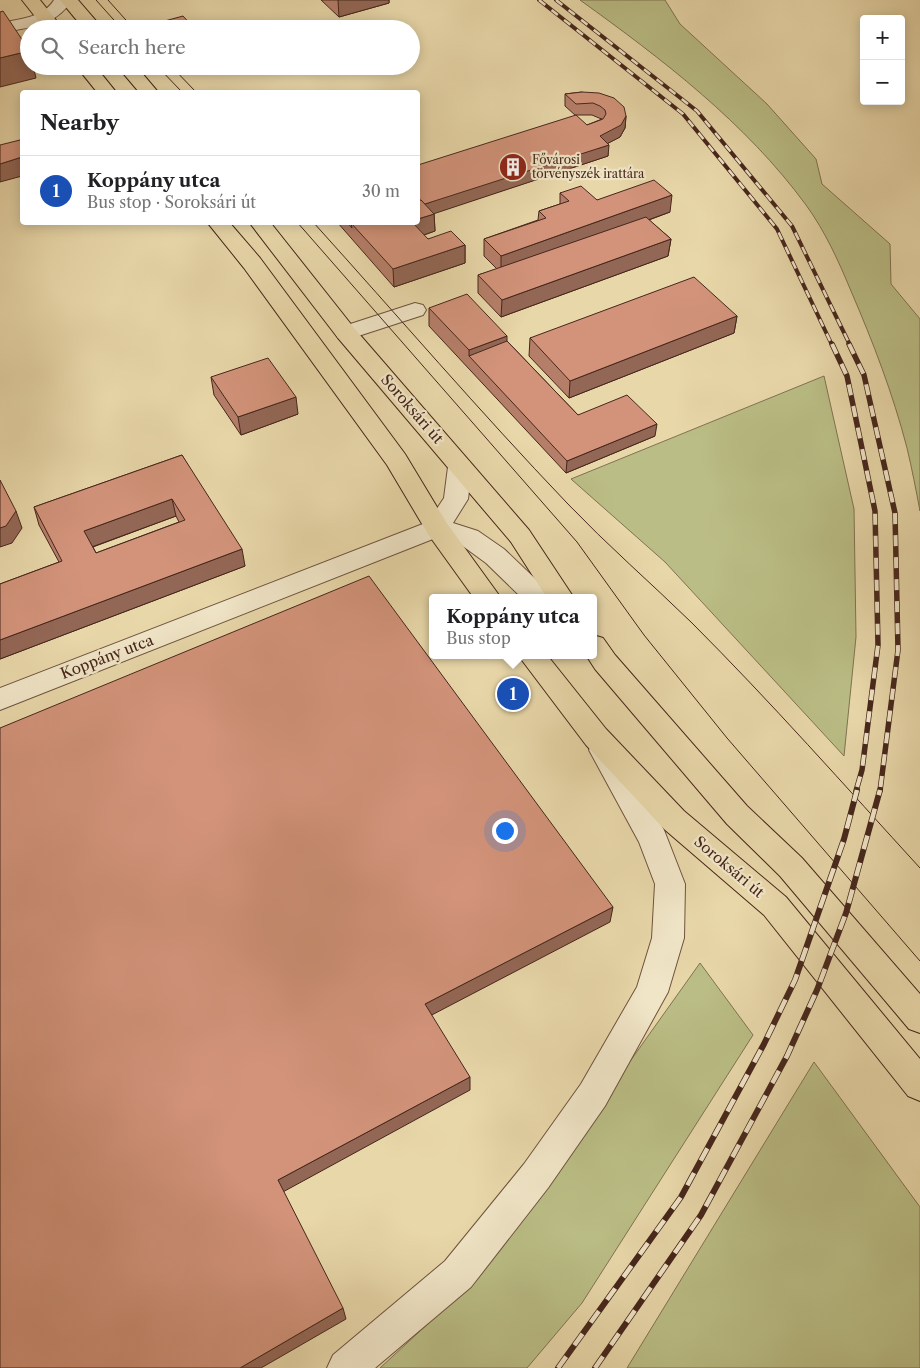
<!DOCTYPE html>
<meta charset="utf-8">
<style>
body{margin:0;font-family:"Libre Caslon Text",serif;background:#f6f6f6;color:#202124}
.controls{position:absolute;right:15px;top:15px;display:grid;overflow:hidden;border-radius:5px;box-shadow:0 2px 12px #0003}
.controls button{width:45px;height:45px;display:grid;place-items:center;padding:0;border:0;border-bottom:1px solid #e0e0e0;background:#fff;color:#202124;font:25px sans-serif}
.you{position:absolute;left:504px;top:830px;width:18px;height:18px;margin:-12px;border:4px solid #fff;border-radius:50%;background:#1a73e8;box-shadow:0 0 0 8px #1a73e833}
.badge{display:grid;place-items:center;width:32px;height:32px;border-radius:50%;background:#ea580c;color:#fff;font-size:16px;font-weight:700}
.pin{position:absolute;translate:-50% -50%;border:2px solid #fff;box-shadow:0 1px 5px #0006}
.popup{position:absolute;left:429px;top:594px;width:168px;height:65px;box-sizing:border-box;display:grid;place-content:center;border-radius:5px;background:#fff;filter:drop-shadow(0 1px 4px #0005);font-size:16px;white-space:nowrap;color:#757577}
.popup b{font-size:19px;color:#202124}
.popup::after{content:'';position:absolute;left:50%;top:100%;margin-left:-10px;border:10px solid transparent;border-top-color:#fff}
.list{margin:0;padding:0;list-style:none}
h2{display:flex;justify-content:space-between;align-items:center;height:65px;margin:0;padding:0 20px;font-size:21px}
h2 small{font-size:16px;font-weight:400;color:#757577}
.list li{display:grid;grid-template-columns:32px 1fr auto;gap:15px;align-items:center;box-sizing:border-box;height:70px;padding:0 20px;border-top:1px solid #e0e0e0}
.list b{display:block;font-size:19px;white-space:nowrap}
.list p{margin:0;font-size:16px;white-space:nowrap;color:#757577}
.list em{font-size:16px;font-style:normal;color:#757577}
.icon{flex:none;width:28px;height:28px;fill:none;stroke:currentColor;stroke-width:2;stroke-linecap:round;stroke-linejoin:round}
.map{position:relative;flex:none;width:920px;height:1368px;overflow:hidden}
.search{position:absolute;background:#fff;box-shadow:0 2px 12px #0003;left:20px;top:20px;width:400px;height:55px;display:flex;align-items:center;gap:12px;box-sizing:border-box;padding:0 18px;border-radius:28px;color:#757577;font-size:19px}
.panel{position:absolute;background:#fff;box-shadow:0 2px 12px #0003;left:20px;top:90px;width:400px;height:135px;border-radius:5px}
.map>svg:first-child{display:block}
.green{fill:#babd85;stroke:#807250}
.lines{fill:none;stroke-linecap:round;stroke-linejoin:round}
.minor-casing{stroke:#6e523e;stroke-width:2}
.major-casing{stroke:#46261b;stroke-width:2}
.minor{fill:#f0e5c7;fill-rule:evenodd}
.major{fill:#e8d7a9;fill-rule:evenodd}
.tram{stroke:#46261b;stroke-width:1}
.rail-far2-casing{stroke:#46261b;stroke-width:4}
.rail-far1-casing{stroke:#46261b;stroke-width:5.5}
.rail-casing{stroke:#46261b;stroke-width:6}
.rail-far2{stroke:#f0e5c7;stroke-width:2.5;stroke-dasharray:8;stroke-linecap:butt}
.rail-far1{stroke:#f0e5c7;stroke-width:4;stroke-dasharray:11;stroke-linecap:butt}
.rail{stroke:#f0e5c7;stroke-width:4.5;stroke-dasharray:14;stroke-linecap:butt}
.wall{fill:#b57e69;stroke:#46261b;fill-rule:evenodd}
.shaded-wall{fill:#936755;stroke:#46261b}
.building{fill:#d2937a;stroke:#46261b;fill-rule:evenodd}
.labels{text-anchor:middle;stroke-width:4.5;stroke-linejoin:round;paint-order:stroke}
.far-poi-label{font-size:12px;fill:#46261b;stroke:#f0e5c7;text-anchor:start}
.street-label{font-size:15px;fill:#46261b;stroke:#f0e5c7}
</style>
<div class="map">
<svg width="920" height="1368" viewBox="0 0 920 1368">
<rect width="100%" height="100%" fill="#e8d7a9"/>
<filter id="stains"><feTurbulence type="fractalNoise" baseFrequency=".004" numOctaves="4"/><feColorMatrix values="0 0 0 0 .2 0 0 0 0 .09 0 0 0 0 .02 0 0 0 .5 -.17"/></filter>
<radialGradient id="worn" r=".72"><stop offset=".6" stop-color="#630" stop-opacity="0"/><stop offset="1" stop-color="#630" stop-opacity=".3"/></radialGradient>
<g class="green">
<path d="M580,0h85l15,24 87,80 49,55 6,25 68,60 1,40 29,35v192c-4,-21 -8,-42 -13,-63 -14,-54 -34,-106 -56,-157 -12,-29 -26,-60 -45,-86 -60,-82 -144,-146 -226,-205z"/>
<path d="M824,376l30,133 2,128 -12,119 -179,-194 -94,-83z"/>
<path d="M700,963l53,72 -171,268 -55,65h-147l93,-86z"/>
<path d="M814,1062l106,145v161h-293z"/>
</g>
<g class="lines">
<defs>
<g id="minor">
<path d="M54,0h18c-17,27 -43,27 -72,33v-10c19,-4 43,-5 54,-23z"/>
<path d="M415,303l8,2 3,5 -3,5 -77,25 -8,-2 -3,-5 3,-5z"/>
<path d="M460,459l9,2 3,6 -4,32 -15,24 25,8 26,18 44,42 4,7h-30l-36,-35 -26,-19 -22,-7 -438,173v-22l428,-166 16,-24 4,-31 3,-6z"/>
<path d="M603,739l10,3 51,88 21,54 -1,54 -16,54 -63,114 -57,82 -77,99 -96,81h-48l6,-13 112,-94 79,-97 57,-80 56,-97 15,-49 3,-54 -16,-42 -50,-92 4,-8z"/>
</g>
<g id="major">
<path d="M22,0h18l23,29h-18z"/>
<path d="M60,0h18l25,29h-19z"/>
<path d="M76,66h19l21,26h-19z"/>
<path d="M117,66h19l22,26h-19z"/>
<path d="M207,222h22l31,36 145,196 41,68 55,76h-27l-46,-64 -41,-69 -143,-197z"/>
<path d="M249,222h21l84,106 175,202 45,68h-27l-36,-56 -173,-204z"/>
<path d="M593,635l10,3 12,17 132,151 55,52 118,136v39l-11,-4 -129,-153 -53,-52 -132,-155 -9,-14h7z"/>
<path d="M518,655h29l59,74 78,82 102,86 134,162v42l-12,-5 -144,-181 -100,-86 -78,-84z"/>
</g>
</defs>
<use href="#minor" class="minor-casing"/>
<use href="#major" class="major-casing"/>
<use href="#minor" class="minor"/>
<use href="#major" class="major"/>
<g class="tram">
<path d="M96,0l26,29"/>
<path d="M108,0l26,29"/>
<path d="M157,66l25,26"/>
<path d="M171,66l25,26"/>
<path d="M297,222l280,320 67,93 83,103 193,223"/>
<path d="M313,222c85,94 167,190 254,281 40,42 84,80 125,120 79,79 153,163 228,245"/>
</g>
<defs>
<g id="rail-far2">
<path d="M539,0l144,114 94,115 55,116"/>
<path d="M556,0l141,111 95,115 58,119"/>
</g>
<g id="rail-far1">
<path d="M832,344l15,32 28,135 3,134 -16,125 -6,21"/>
<path d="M849,344l15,31 31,138 3,137 -18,141"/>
</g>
<g id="rail">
<path d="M558,1368l123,-171 83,-153 31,-64 49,-141 13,-49"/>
<path d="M595,1368l106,-153 86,-159 30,-66 29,-77 34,-123"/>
</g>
</defs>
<use href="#rail-far2" class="rail-far2-casing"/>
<use href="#rail-far1" class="rail-far1-casing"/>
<use href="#rail" class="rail-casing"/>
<use href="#rail-far2" class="rail-far2"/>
<use href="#rail-far1" class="rail-far1"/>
<use href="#rail" class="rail"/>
</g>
<g class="wall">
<path d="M321,0h68v3l-50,14z"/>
<path d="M161,22l34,7h-33z"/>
<path d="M582,92l44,24 -1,12 -5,9 -12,6v13l-174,57 1,18 -11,4 4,4 37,6v18l-71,24 -57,-65h81l169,-97 15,-6 -3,-1 -7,-3h-17l-10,-9v-12z"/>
<path d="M560,193l37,7 73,12 -21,8 22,19 -3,17 -167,61 -23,-24v-18l19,-6 -13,-13v-17l54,-19 1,-9 21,-7z"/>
<path d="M429,308l78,33 71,74 77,21 -89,37 -137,-147z"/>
<path d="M737,316l-3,17 -165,65 -40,-42 1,-18z"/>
<path d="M211,377l87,37 -57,21 -27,-40z"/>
<path d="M182,455l63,111 -245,93v-75l59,-22 -20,-37 -5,-18zM176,516l3,6 -83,31 -3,-6z"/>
</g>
<g class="shaded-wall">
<path d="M338,0h51v3l-50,14z"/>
<path d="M29,51v15h4l3,12 -36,9v-29z"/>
<path d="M626,116l-1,12 -5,9 -21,11 10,-3 -1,11 -190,63v-12l182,-71z"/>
<path d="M22,157v19l-22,6v-18z"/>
<path d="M672,195l-2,17 -169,61v-17z"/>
<path d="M434,214l1,17 -23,8 -1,-17h7v-3z"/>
<path d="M671,239l-3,17 -167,61 1,-17z"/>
<path d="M465,245v18l-71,24 -1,-18z"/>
<path d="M737,316l-3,17 -165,65 1,-17z"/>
<path d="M507,336v17l-38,3v-6z"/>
<path d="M296,397l2,17 -57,21 -3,-18z"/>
<path d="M657,424l-2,12 -89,37 1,-12z"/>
<path d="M172,499l4,17 -87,32 -5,-17z"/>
<path d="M16,511l6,17 -10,15 -12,4v-19z"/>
<path d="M242,549l3,17 -245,93v-19z"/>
<path d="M613,907l-3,15 -184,96 -1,-14z"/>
<path d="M470,1077v13l-189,103 -3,-13z"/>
<path d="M343,1308l3,11 -85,49h-21z"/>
</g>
<g class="building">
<path d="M3,11l26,39v1l-29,7v-46z"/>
<path d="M183,16l12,13h-28l-6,-7z"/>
<path d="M582,92l17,1 15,5 10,9 2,9 -5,9 -21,11 9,9 -184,59 -4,-4 -3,1v-36l158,-50 11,10 16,-6 3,-5 -1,-4 -5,-4 -7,-3 -17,1 -11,-10z"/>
<path d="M20,140l2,5v12l-22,7v-19z"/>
<path d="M654,180l18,15 -171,61 -17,-17 62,-21 -7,-7 30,-10 -9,-8 21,-7 16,14z"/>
<path d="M421,200l13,14 -16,5v-18z"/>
<path d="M646,217l25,22 -169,61 -24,-25z"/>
<path d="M347,222h5l-1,1 1,5z"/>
<path d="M352,222h60l16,17 23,-8 14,14 -72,24 -42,-46z"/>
<path d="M694,277l43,39 -167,65 -40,-43z"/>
<path d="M467,294l40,42 -38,14 -40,-42z"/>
<path d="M507,341l71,74 49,-20 30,29 -90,37 -98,-105z"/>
<path d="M268,358l28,39 -58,20 -27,-40z"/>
<path d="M182,455l60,94 -242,91v-56l62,-23 -28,-54zM172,499l13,21 -89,33 -12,-22z"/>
<path d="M0,480l16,31 -10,15 -6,2z"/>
<path d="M369,576l244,331 -188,97 45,73 -192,103 65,128 -103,60h-240v-640z"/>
</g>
<defs>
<symbol id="building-disc" viewBox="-11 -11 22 22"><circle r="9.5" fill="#8f2418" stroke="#f0e5c7"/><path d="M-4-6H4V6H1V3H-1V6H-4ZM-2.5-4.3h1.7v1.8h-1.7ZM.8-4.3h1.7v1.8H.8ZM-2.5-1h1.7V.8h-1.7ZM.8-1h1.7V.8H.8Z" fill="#fff"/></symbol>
</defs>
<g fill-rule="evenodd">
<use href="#building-disc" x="497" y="151" width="32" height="32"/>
</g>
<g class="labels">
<g class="far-poi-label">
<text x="532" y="164">Fővárosi<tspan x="532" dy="14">törvényszék irattára</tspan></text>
</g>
<g class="street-label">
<text transform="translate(412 409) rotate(49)" y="5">Soroksári út</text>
<text transform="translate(107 657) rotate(-21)" y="5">Koppány utca</text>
<text transform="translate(729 867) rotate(40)" y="5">Soroksári út</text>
</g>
</g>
<rect width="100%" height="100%" filter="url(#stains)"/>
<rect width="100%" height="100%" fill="url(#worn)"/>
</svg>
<div class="controls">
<button>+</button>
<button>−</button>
</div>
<div class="you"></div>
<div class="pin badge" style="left:513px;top:694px;background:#1a4fb4">1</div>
<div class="popup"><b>Koppány utca</b>Bus stop</div>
<div class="search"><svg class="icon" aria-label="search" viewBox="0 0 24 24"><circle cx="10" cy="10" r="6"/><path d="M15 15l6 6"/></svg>Search here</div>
<section class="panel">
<h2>Nearby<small></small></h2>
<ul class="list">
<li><span class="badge" style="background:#1a4fb4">1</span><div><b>Koppány utca</b><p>Bus stop · Soroksári út</p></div><em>30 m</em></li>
</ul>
</section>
</div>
